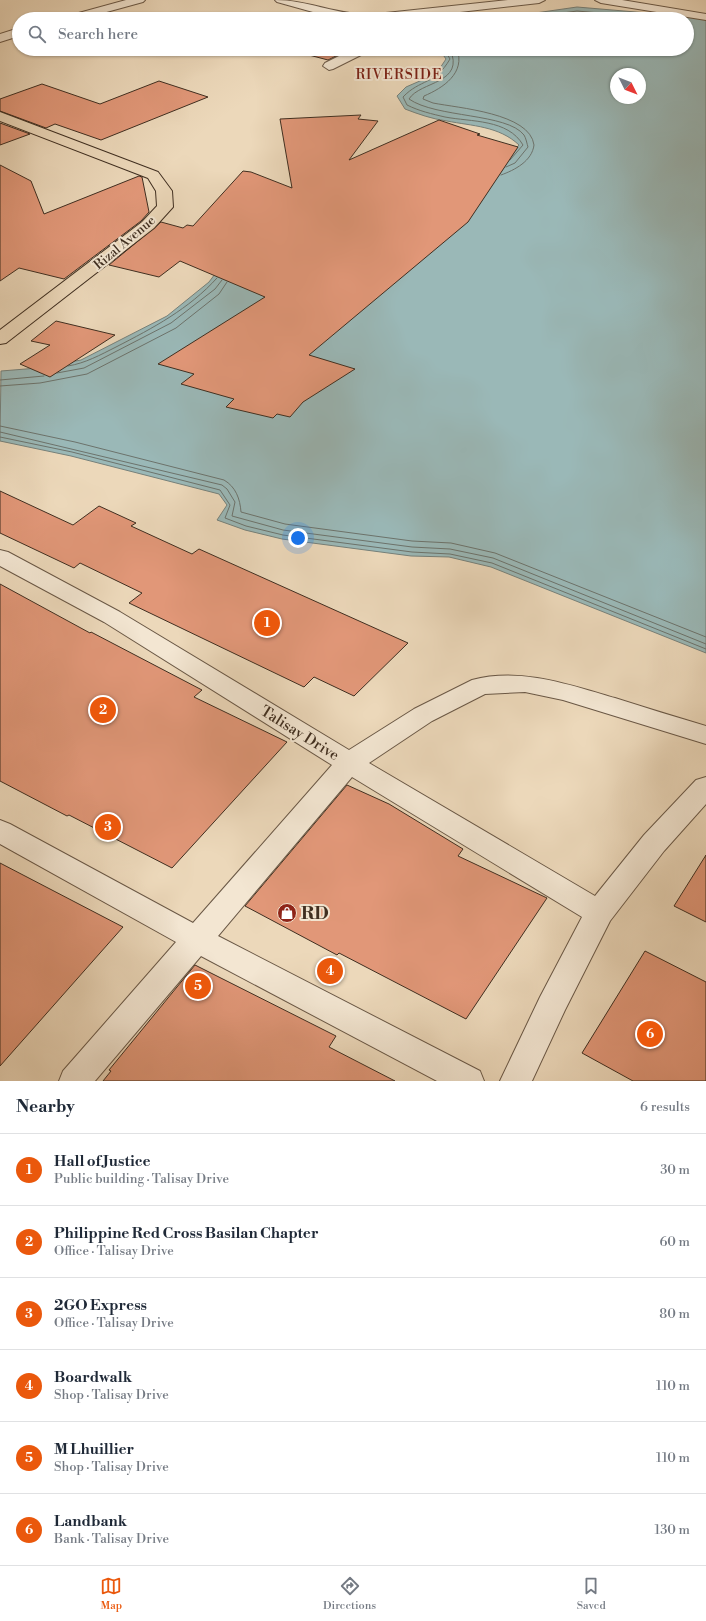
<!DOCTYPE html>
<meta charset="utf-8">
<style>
body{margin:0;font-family:"Libre Bodoni",serif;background:#f6f6f7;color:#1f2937}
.compass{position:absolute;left:610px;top:68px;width:36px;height:36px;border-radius:50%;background:#fff;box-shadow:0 1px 3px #0004;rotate:132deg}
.you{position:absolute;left:298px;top:538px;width:14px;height:14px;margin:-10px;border:3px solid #fff;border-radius:50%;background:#1a73e8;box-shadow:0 0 0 6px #1a73e833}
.badge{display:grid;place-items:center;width:26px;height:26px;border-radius:50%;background:#ea580c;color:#fff;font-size:13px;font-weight:700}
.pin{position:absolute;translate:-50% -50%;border:2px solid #fff;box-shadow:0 1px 4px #0006}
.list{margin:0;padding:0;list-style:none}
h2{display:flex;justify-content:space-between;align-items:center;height:52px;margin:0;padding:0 16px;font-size:17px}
h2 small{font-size:13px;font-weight:400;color:#747a83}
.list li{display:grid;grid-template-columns:26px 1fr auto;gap:12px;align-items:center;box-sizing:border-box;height:72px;padding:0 16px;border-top:1px solid #e0e1e3}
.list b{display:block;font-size:15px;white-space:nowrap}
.list p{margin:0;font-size:13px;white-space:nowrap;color:#747a83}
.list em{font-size:13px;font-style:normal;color:#747a83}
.icon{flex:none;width:22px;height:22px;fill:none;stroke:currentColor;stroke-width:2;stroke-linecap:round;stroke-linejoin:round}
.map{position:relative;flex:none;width:706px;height:1081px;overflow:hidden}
.search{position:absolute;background:#fff;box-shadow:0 1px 3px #0004;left:12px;right:12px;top:12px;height:44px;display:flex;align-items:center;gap:10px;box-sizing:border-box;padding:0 14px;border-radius:22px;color:#747a83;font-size:15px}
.sheet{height:484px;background:#fff}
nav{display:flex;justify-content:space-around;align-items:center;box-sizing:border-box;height:56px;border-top:1px solid #e0e1e3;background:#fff;font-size:11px;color:#747a83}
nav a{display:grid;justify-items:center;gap:2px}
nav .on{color:#ea580c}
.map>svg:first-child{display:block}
.water{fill:#9ab8b7;stroke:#76817b;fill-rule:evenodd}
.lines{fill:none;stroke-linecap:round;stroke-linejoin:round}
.shore{stroke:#6c736c;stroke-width:1}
.building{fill:#e19778;stroke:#3f2e20}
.street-casing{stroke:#6a5846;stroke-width:2}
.primary-casing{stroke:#3f2e20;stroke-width:2}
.street{fill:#f3e6d2;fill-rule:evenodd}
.primary{fill:#ecd8ba;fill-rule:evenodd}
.labels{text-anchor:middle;stroke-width:4;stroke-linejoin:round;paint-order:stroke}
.far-street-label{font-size:13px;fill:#3f2e20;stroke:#f3e6d2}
.far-quarter-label{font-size:14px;letter-spacing:1px;fill:#7a1f14;stroke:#f3e6d2}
.street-label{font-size:15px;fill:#3f2e20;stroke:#f3e6d2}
.near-poi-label{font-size:18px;font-weight:bold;fill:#3f2e20;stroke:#f3e6d2;text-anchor:start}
</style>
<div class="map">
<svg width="706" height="1081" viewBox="0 0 706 1081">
<rect width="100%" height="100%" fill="#ecd8ba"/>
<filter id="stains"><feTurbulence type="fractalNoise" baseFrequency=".005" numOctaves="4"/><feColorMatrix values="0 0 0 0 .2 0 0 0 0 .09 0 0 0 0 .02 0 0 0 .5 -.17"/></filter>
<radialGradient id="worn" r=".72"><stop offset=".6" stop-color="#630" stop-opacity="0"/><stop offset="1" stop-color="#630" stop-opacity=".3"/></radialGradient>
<path class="water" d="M577,7l129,11v635l-215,-86 -42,-10 -38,-1 -129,-17 -37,-9 -28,-10 10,-15 -8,-11 -148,-38 -71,-15 1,-70 37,-3 43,-8 86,-44 42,-34 12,-16 288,-109 10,-12c-20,-19 -47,-19 -72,-24 -15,-2 -29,-7 -42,-12l-8,-13 9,-9 30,-13 10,-15 -7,-10h248v-30h-193zM616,74h24v24h-24z"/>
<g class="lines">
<g class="shore">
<path d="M520,19l57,-8 90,8"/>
<path d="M554,19l24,-3 46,3"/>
<path d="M444,49l6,10c-15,26 -30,20 -47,38l4,8c12,6 25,9 38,12 26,5 63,2 78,28l-13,15"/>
<path d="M450,49c16,35 -30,32 -41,50 27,19 98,14 115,36 2,3 3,9 4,12l-13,16 -9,4"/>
<path d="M457,49c9,24 -14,39 -33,47l-1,3 10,4c25,5 97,10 101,42 -2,16 -19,25 -33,30"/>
<path d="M68,366c18,-3 32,-11 48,-19 37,-19 73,-38 101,-69"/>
<path d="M57,373l27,-5 87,-45 44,-34 7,-9"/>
<path d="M0,380l44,-4"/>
<path d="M0,386l40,-3 47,-9 89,-46 43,-34 8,-12"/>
<path d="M0,426l75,16 149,38c12,7 16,19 17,32l44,12 127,17 39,2 44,10 211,84"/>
<path d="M0,432l222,53 5,4 8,13 -3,14 51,14 129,17 38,2 43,9 213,86"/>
<path d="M0,437l72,15 148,38 10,15 -5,13 21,8 37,9 129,17 38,2 42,9 214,86"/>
</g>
</g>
<g class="building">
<path d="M292,49h58l-22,11 -38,-10z"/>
<path d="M159,81l49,16 -107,43 -46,-16 -9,4 -46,-17v-12l42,-15 58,20z"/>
<path d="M361,115l-3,4 20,2 -29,39 90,-40 41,14 -3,1 41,12 -50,75 -159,133 46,14 -52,33 -13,15 -13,-3 -4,4 -47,-11 8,-8 -53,-15 13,-10 -36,-10 107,-67 -85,-36 -21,16 -50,-12 52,-43 22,6 4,-3 6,1 50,-55 8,1 41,16 -12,-69z"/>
<path d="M0,123l30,11 -30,11z"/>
<path d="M0,165l31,16 13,33 95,-38 3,1 7,35 -8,9 -77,58 -45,-11 -19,13z"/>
<path d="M56,321l59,14 -65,42 -30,-13 30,-19 -19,-4z"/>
<path d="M0,491l73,34 26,-19 37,17 -5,3 61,28 7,-5 209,94 -54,53 -40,-19 -10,10 -175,-84 13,-10 -62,-30 -6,5 -74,-35z"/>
<path d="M0,584l90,49 1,-1 111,58 -8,7 93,45 -115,126 -103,-53 -2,1 -67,-35z"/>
<path d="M347,785l42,19 74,45 -5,7 89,42 -81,121 -127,-66 -2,2 -92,-49z"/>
<path d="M706,855v67l-32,-16z"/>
<path d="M0,863l123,64 -123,139z"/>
<path d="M645,951l61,31v99h-73l-51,-28z"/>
<path d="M195,965l141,71 -7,11 66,34h-292l8,-10 -2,-1z"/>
</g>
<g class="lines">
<defs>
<g id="street">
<path d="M126,0h19l-2,2 -62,17h-19l2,-2z"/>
<path d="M275,0c32,0 60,14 92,15l141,-15h37l-6,3 -140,16h-61l-61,-17z"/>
<path d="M595,0h27l84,14v6l-105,-17z"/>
<path d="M19,28v8l-19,6v-8z"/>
<path d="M353,49h16l-2,3 -34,17 -4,1 -6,-4 2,-3z"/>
<path d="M0,550l8,2 112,60 229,138 65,-41 58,-29c48,-13 98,5 143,18 31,10 61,19 91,28v18l-143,-44 -38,-8 -40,2 -53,27 -63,42 226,133 49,-61 52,-55 10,-3v27l-42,47 -54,70 -45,89 -33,71h-32l40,-84 42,-80 -230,-140 -134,159 262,135 4,10h-47l-236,-125 -106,125h-36l4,-10 113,-129 -176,-98v-24l10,4 183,99 139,-158 -228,-143 -104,-56z"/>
</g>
<path id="primary" d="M0,112l158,60 14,19 1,16 -19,21 -148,115 -6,1v-14l142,-108 15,-16 -1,-15 -8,-13 -148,-57z"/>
</defs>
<use href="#street" class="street-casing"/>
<use href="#primary" class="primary-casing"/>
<use href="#street" class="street"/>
<use href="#primary" class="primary"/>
</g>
<defs>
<symbol id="shop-disc" viewBox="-11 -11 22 22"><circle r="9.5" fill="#8f2418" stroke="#f3e6d2"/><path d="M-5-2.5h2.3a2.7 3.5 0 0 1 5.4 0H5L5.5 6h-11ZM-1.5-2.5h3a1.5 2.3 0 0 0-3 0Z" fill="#fff"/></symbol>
</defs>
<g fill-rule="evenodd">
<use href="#shop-disc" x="276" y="902" width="22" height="22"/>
</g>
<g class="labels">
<g class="far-street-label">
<text transform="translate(124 242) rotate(-40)" y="5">Rizal Avenue</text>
</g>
<g class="far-quarter-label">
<text x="399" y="79">RIVERSIDE</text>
</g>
<g class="street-label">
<text transform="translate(300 733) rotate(32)" y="5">Talisay Drive</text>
</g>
<g class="near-poi-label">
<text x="301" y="919">RD</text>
</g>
</g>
<rect width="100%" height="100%" filter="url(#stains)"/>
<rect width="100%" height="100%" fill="url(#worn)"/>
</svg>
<svg class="compass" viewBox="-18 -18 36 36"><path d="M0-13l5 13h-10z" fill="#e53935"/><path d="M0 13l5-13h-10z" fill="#747a83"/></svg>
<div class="you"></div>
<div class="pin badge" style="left:267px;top:623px">1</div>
<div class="pin badge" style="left:103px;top:710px">2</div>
<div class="pin badge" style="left:108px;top:827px">3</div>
<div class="pin badge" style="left:330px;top:971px">4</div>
<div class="pin badge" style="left:198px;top:986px">5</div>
<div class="pin badge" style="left:650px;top:1034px">6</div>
<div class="search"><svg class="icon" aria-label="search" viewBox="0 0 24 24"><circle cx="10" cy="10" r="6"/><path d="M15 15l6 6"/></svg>Search here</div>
</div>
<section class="sheet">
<h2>Nearby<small>6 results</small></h2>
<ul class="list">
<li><span class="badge">1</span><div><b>Hall of Justice</b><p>Public building · Talisay Drive</p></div><em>30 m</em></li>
<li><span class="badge">2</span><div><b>Philippine Red Cross Basilan Chapter</b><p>Office · Talisay Drive</p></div><em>60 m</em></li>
<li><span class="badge">3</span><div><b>2GO Express</b><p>Office · Talisay Drive</p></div><em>80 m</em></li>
<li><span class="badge">4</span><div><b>Boardwalk</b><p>Shop · Talisay Drive</p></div><em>110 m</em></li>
<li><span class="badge">5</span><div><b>M Lhuillier</b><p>Shop · Talisay Drive</p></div><em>110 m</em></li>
<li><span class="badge">6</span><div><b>Landbank</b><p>Bank · Talisay Drive</p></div><em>130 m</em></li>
</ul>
</section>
<nav>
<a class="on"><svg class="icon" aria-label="map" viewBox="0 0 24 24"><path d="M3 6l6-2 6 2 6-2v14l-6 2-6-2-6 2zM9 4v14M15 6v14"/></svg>Map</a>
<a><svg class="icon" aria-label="directions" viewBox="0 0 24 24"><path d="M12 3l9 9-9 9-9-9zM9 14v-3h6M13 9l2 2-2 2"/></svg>Directions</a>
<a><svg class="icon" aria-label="saved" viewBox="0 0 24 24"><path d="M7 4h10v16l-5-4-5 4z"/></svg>Saved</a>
</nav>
